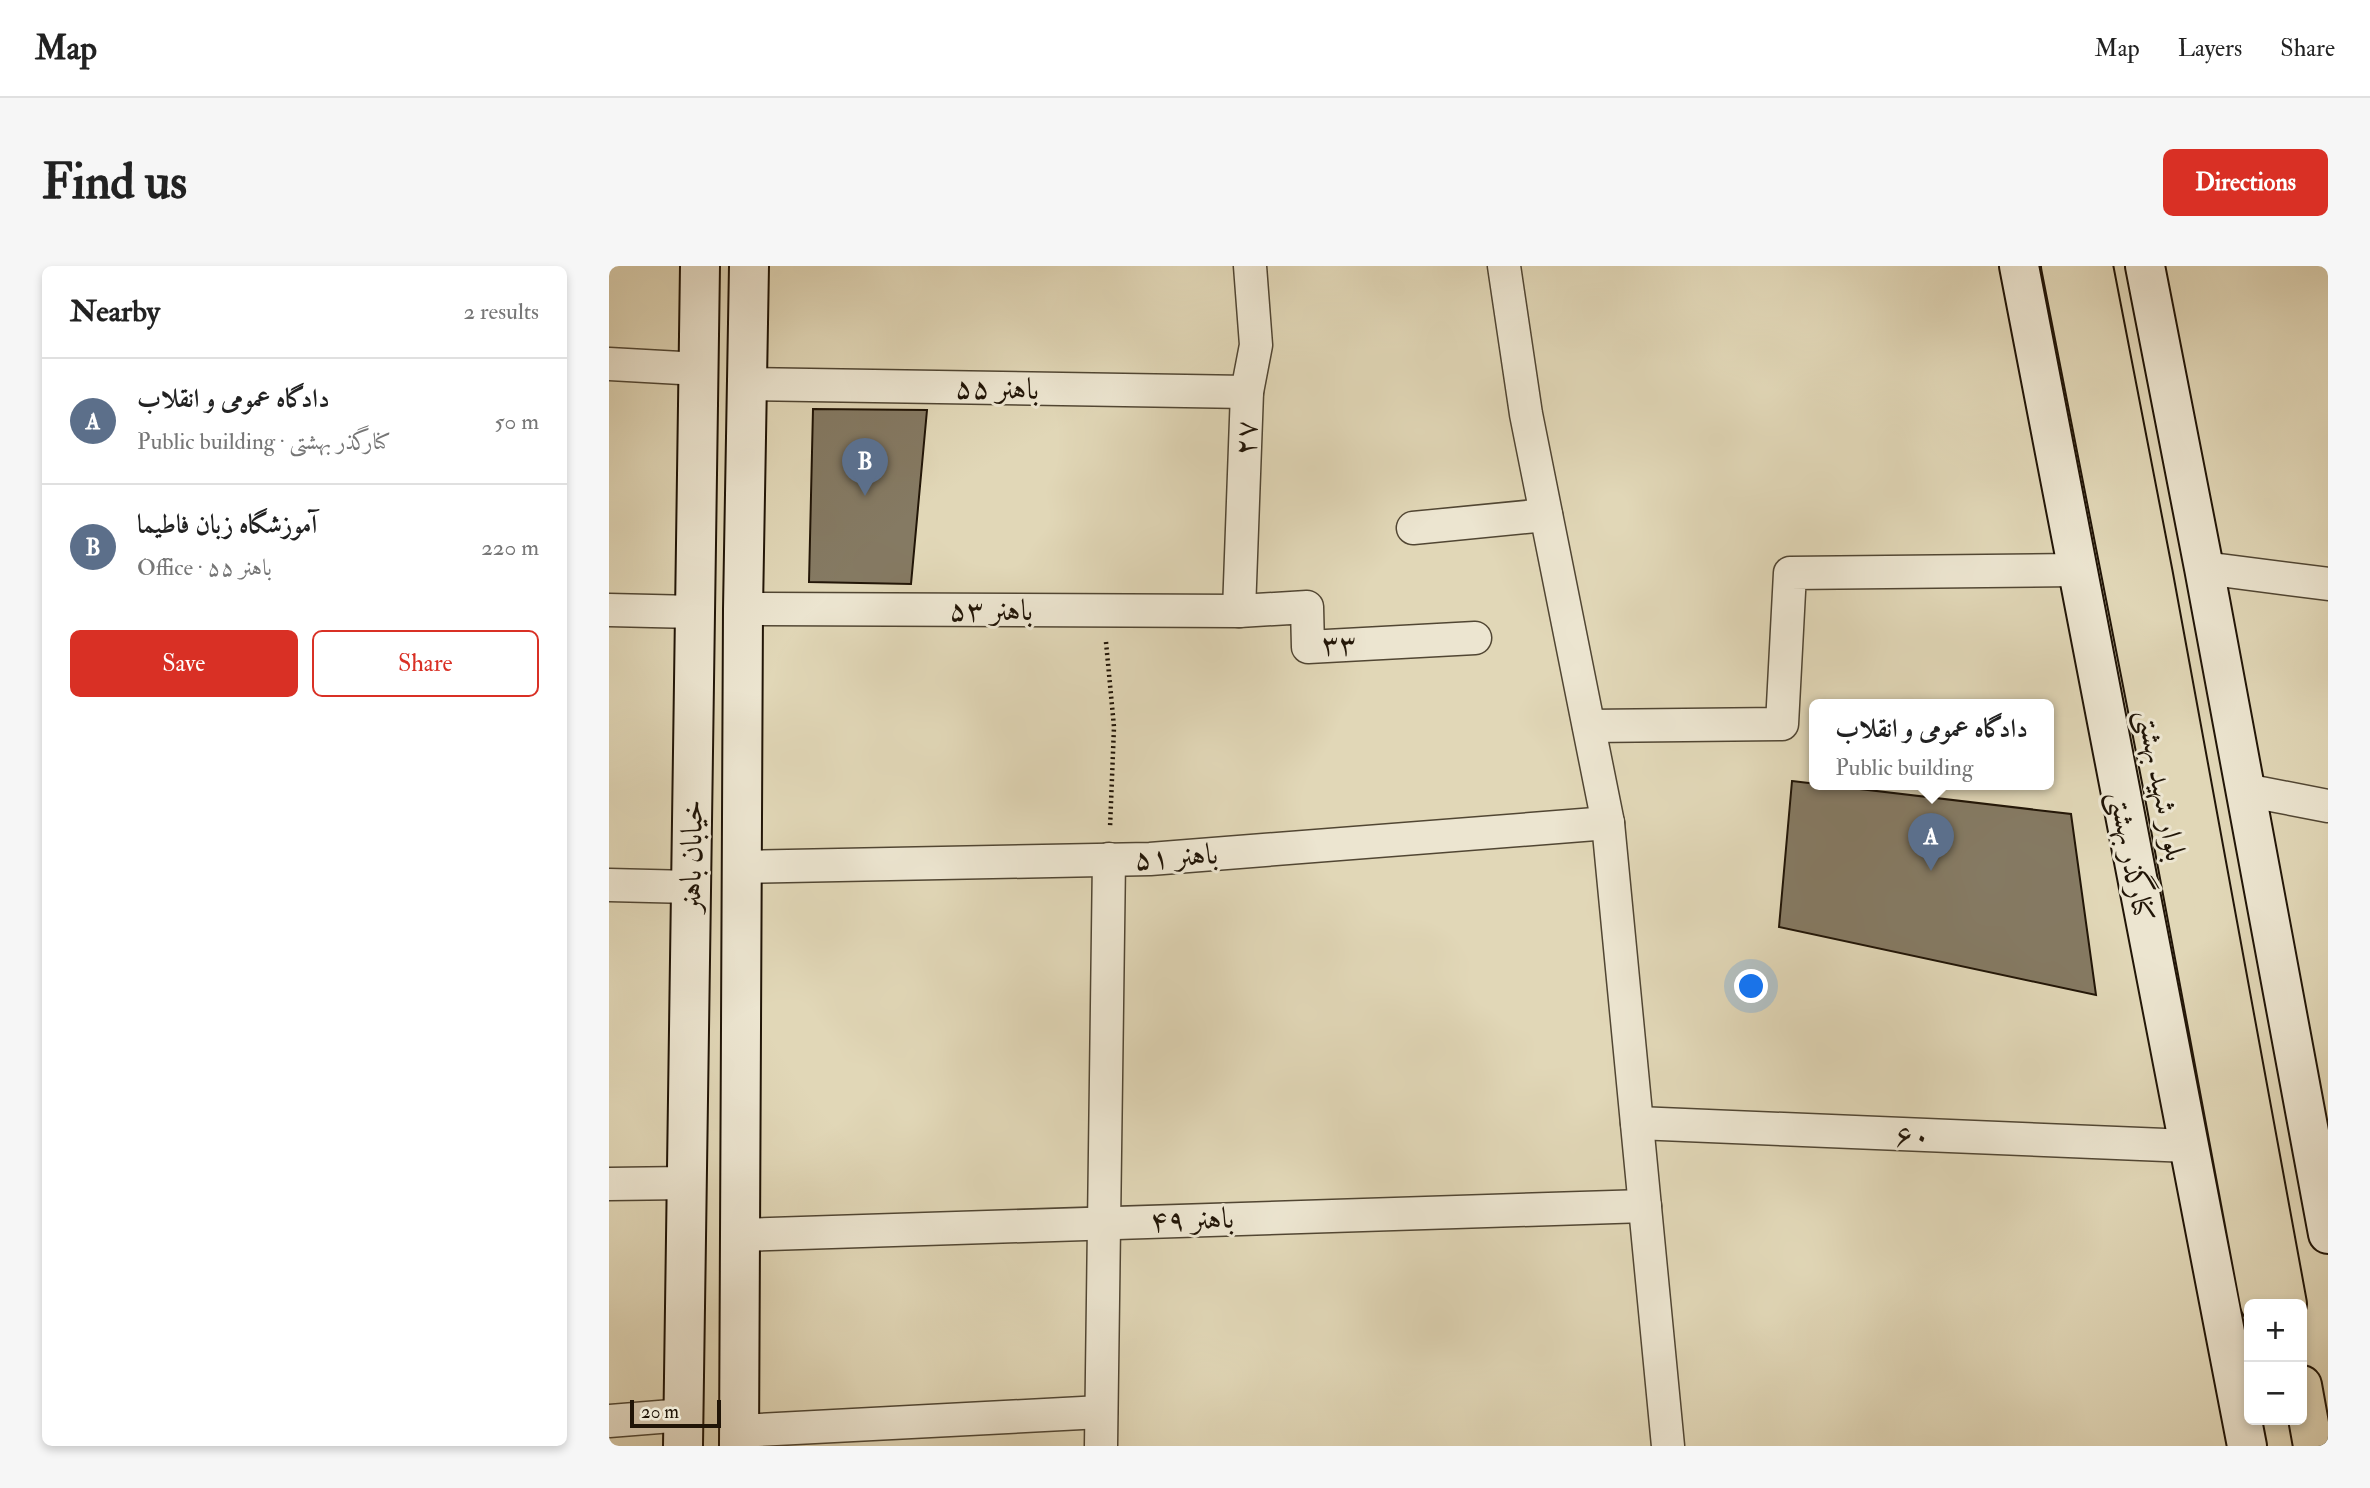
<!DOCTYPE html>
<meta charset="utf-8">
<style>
body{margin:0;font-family:"IM FELL Double Pica",Amiri,serif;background:#f6f6f6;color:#222}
.controls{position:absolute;right:21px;bottom:21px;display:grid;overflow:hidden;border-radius:10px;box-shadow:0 4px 10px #0003}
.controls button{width:63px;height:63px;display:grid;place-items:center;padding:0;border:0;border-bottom:2px solid #e0e0e0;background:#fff;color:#222;font:35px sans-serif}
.scale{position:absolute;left:21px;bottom:18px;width:91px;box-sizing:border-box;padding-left:7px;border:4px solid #211507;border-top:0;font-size:19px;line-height:24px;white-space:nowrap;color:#211507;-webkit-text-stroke:5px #ece5d0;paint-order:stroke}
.you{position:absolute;left:1143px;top:721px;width:24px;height:24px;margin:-18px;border:5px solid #fff;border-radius:50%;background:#1a73e8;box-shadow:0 0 0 10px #1a73e833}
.badge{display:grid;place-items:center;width:46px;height:46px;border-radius:50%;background:#d93025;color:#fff;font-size:23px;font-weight:700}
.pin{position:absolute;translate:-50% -58px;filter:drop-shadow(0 2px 4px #0008)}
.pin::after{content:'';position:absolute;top:37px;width:24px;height:21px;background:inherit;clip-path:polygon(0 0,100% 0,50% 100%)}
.popup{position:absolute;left:1200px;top:433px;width:245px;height:91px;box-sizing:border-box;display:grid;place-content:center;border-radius:10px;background:#fff;filter:drop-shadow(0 2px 5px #0005);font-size:23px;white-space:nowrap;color:#767676}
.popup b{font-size:26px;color:#222}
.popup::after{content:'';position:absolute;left:50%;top:100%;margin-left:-14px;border:14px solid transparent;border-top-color:#fff}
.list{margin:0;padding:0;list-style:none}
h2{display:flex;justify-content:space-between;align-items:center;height:91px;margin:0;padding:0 28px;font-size:30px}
h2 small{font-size:23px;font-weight:400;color:#767676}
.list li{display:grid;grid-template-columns:46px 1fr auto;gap:21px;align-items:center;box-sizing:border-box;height:126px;padding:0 28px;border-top:2px solid #e0e0e0}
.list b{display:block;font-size:26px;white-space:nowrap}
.list p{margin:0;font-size:23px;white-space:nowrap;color:#767676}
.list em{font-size:23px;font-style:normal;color:#767676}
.actions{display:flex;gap:14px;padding:21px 28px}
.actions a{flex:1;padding:16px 0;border:2px solid #d93025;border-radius:10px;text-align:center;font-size:24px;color:#d93025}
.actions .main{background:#d93025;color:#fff}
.map{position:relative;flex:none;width:1719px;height:1180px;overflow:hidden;border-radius:10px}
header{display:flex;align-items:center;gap:42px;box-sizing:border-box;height:98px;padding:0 35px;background:#fff;border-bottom:2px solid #e0e0e0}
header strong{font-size:33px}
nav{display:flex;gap:38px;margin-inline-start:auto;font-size:24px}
.intro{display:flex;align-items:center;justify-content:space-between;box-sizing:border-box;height:168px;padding:0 42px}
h1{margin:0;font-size:49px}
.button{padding:18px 32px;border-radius:10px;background:#d93025;color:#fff;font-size:24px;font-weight:700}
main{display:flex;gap:42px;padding:0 42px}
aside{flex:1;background:#fff;border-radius:10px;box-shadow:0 4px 10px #0003}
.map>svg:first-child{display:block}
.building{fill:#857a63;stroke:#211507;stroke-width:2}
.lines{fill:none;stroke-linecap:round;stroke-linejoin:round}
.street-casing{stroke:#514633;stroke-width:35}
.secondary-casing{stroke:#211507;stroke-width:42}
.primary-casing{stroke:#211507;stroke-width:42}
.path{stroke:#211507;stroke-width:4.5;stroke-dasharray:2 3.5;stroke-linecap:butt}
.street{stroke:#ece5d0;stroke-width:32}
.secondary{stroke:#ece5d0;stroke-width:38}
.primary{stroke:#e1d7b7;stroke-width:38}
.labels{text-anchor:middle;stroke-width:6;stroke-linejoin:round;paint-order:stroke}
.street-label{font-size:30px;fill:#211507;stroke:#ece5d0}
</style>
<header>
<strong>Map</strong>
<nav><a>Map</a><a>Layers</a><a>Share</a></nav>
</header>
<div class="intro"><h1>Find us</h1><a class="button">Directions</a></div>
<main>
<aside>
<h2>Nearby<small>2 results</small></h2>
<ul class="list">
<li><span class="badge" style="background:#5c6f8a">A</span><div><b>دادگاه عمومی و انقلاب</b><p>Public building · کنارگذر بهشتی</p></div><em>50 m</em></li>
<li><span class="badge" style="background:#5c6f8a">B</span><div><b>آموزشگاه زبان فاطیما</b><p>Office · باهنر ۵۵</p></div><em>220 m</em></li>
</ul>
<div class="actions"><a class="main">Save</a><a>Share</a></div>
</aside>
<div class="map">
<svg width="1719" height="1180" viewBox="0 0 1719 1180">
<rect width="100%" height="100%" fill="#e1d7b7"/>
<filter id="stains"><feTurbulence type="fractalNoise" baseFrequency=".00286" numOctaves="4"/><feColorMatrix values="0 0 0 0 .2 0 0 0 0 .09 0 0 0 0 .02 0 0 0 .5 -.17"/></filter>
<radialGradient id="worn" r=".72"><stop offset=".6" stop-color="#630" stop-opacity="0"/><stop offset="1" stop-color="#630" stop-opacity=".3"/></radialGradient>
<g class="building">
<path d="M204,143l114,1 -16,174 -102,-2z"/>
<path d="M1183,515l279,33 25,181 -317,-68z"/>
</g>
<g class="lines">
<defs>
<g id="street">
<path d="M895,0l22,148 82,409 60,623"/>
<path d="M0,98l90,5"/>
<path d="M137,118l501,8"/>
<path d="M804,262l133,-13"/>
<path d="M1595,302l124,16"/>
<path d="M134,343l496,2 68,-4 1,40 167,-9"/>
<path d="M0,344l86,2"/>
<path d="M630,345l8,-219 9,-47 -6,-79"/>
<path d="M980,460l193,-2 8,-151 286,-3"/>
<path d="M1636,524l83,16"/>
<path d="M133,601l408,-8 458,-36"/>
<path d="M0,619l82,2"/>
<path d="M1028,857l552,23"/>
<path d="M0,918l78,-1"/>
<path d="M130,969l906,-29"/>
<path d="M0,1155l75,-6"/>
<path d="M130,1165l362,-19"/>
<path d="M492,1180l8,-587"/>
</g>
<g id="secondary">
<path d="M1410,0l228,1180"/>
<path d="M1536,0l59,302 124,666"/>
<path d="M74,1180l17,-1180"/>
<path d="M130,1180l4,-837 6,-343"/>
</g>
<g id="primary">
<path d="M1452,0l103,525 96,513"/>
<path d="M1484,0l60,309 134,729"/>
<path d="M1693,1119l11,61"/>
</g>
</defs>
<use href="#street" class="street-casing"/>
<use href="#secondary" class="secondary-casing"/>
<use href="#primary" class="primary-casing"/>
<path class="path" d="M497,376l8,85 -4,101"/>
<use href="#street" class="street"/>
<use href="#secondary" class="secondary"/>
<use href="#primary" class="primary"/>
</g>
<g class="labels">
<g class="street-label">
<text transform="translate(388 122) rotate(1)" y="10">باهنر ۵۵</text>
<text transform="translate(636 172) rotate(-88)" y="10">۲۷</text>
<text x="382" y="354">باهنر ۵۳</text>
<text x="730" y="388">۳۳</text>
<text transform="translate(1553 519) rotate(79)" y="10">بلوار شهید بهشتی</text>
<text transform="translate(82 590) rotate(-89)" y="10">خیابان باهنر</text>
<text transform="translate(567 590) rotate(-4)" y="10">باهنر ۵۱</text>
<text transform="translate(1523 590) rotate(79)" y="10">کنارگذر بهشتی</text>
<text transform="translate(1304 869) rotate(2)" y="10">۶۰</text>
<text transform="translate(583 953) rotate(-2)" y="10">باهنر ۴۹</text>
</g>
</g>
<rect width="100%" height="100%" filter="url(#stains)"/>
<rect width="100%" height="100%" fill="url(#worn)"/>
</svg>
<div class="controls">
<button>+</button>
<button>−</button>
</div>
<div class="scale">20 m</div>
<div class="you"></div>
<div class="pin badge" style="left:1322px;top:605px;background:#5c6f8a">A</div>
<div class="popup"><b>دادگاه عمومی و انقلاب</b>Public building</div>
<div class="pin badge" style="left:256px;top:230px;background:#5c6f8a">B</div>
</div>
</main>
